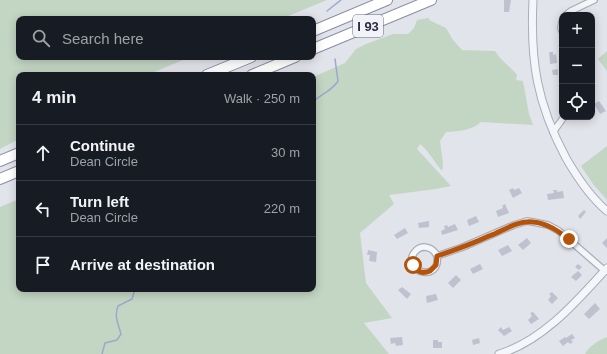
<!DOCTYPE html>
<meta charset="utf-8">
<style>
body{margin:0;font-family:Helvetica,sans-serif;background:#242831;color:#f1f3f6}
.controls{position:absolute;right:12px;top:12px;display:grid;overflow:hidden;border-radius:8px;box-shadow:0 2px 10px #0003}
.controls button{width:36px;height:36px;display:grid;place-items:center;padding:0;border:0;border-bottom:1px solid #363941;background:#171b24;color:#f1f3f6;font:20px sans-serif}
.stop{position:absolute;width:12px;height:12px;margin:-9px;border:3px solid #b45309;border-radius:50%;background:#fff}
.stop.end{background:#b45309;border-color:#fff;box-shadow:0 1px 4px #0008}
.list{margin:0;padding:0;list-style:none}
h2{display:flex;justify-content:space-between;align-items:center;height:52px;margin:0;padding:0 16px;font-size:17px}
h2 small{font-size:13px;font-weight:400;color:#9ea1a6}
.list li{display:grid;grid-template-columns:26px 1fr auto;gap:12px;align-items:center;box-sizing:border-box;height:56px;padding:0 16px;border-top:1px solid #363941}
.list b{display:block;font-size:15px;white-space:nowrap}
.list p{margin:0;font-size:13px;white-space:nowrap;color:#9ea1a6}
.list em{font-size:13px;font-style:normal;color:#9ea1a6}
.icon{flex:none;width:22px;height:22px;fill:none;stroke:currentColor;stroke-width:2;stroke-linecap:round;stroke-linejoin:round}
.map{position:relative;flex:none;width:607px;height:354px;overflow:hidden}
.search{position:absolute;background:#171b24;box-shadow:0 2px 10px #0003;left:16px;top:16px;width:300px;height:44px;display:flex;align-items:center;gap:10px;box-sizing:border-box;padding:0 14px;border-radius:8px;color:#9ea1a6;font-size:15px}
.panel{position:absolute;background:#171b24;box-shadow:0 2px 10px #0003;left:16px;top:72px;width:300px;height:220px;border-radius:8px}
.map>svg:first-child{display:block}
.green{fill:#c3d5c3}
.lines{fill:none;stroke-linecap:round;stroke-linejoin:round}
.stream{stroke:#9da8cc;stroke-width:1.5}
.building{fill:#bfc1ce}
.minor-casing{stroke:#abadb9;stroke-width:8}
.tertiary-casing{stroke:#abadb9;stroke-width:9}
.motorway-casing{stroke:#898da2;stroke-width:12}
.minor{stroke:#f5f6f9;stroke-width:5.5}
.tertiary{stroke:#f5f6f9;stroke-width:7}
.motorway{stroke:#fff;stroke-width:10}
.route{stroke:#b45309;stroke-width:5}
.labels{text-anchor:middle;stroke-width:3.5;stroke-linejoin:round;paint-order:stroke}
.shield{fill:#f2f3f8;stroke:#66687a;stroke-width:1}
.shield-label{font-size:13px;font-weight:bold;fill:#2a2d44}
</style>
<div class="map">
<svg width="607" height="354" viewBox="0 0 607 354">
<rect width="100%" height="100%" fill="#e2e4eb"/>
<g class="green">
<path d="M0,0h327l-46,19h-262v38h171l-43,18h-128v64l-19,10z"/>
<path d="M428,18l3,3 15,7 7,12 9,10 33,1c6,10 15,15 22,24l-1,5 7,1 6,33 4,11 -52,-3c-10,9 -22,9 -35,10l-6,9 3,22 -1,8c-7,-8 -14,-21 -22,-27l-3,5 34,37 -15,3 -47,6 5,9 -34,29 6,50 26,35 -28,5 25,31h-389v-147l19,-8v90h294v-212l32,-14 11,-14 10,-5 27,-10h15l6,-6 3,-8z"/>
<path d="M607,51v20l-9,-12z"/>
<path d="M607,146v54l-14,-16 -12,-18z"/>
<path d="M607,337v17h-22c4,-8 14,-14 22,-17z"/>
</g>
<g class="lines">
<g class="stream">
<path d="M327,11l14,-11"/>
<path d="M313,102c8,-8 19,-11 25,-21l-3,-22"/>
<path d="M102,354l3,-11 12,-3 4,-6c-3,-11 -7,-17 -3,-28l14,-7 3,-10"/>
</g>
</g>
<g class="building">
<path d="M504,0h7l-2,12h-5z"/>
<path d="M549,52h4v3l3,-1 1,9 -7,1z"/>
<path d="M558,69v6h-5l-1,-5z"/>
<path d="M599,101l7,10 -6,3 -6,-10z"/>
<path d="M513,188l1,2 5,-2 3,5 -9,5 -4,-8z"/>
<path d="M553,190h4v2l6,-1 1,7 -16,2 -1,-6 7,-1z"/>
<path d="M505,204l4,9 -11,4 -2,-6 7,-3 -1,-2z"/>
<path d="M584,210l2,2 -6,7 -2,-3z"/>
<path d="M476,216l3,6 -10,4 -2,-6z"/>
<path d="M429,221v6l-10,1 -1,-5z"/>
<path d="M455,224l3,6 -16,5 -1,-4 4,-2 -1,-3 3,-1 1,2z"/>
<path d="M405,228l3,5 -11,6 -3,-4z"/>
<path d="M527,238l4,5 -8,7 -5,-5z"/>
<path d="M607,238v10l-5,-5z"/>
<path d="M508,245l4,6 -10,5 -4,-6z"/>
<path d="M368,250l9,2 -1,10 -7,-1 1,-6h-3z"/>
<path d="M480,264l3,5 -10,5 -3,-5z"/>
<path d="M578,264l4,3 -3,3 -4,-3z"/>
<path d="M578,271l4,4 -6,6 -5,-4z"/>
<path d="M456,275l5,5 -8,8 -5,-5z"/>
<path d="M402,287l9,7 -4,5 -9,-9z"/>
<path d="M552,292l6,6 -6,6 -4,-4 3,-4 -2,-2z"/>
<path d="M436,294l2,6 -11,3 -1,-7z"/>
<path d="M595,303l5,6 -11,10 -5,-5z"/>
<path d="M533,312l6,7 -8,5 -3,-4 4,-4 -2,-3z"/>
<path d="M501,327l2,3 6,-3 3,4 -8,5 -6,-6z"/>
<path d="M572,334l3,4 -4,2 2,2 -3,2 -2,-2 -5,4 -4,-5 6,-4 1,1z"/>
<path d="M402,337l1,8 -7,1 -1,-3 -4,1 -1,-6z"/>
<path d="M479,338l1,5 -7,2 -1,-5z"/>
<path d="M433,340h5v2h4v6h-9z"/>
</g>
<g class="lines">
<defs>
<g id="minor">
<path d="M566,15l5,-4 23,-11"/>
<path d="M562,22l-1,6 1,3"/>
<path d="M553,132l11,-15"/>
<path d="M437,256c4,27 -36,16 -23,-3 7,-10 19,-6 23,3l26,-9 51,-22 13,-4 6,1 15,3 11,6 46,40"/>
</g>
<g id="tertiary">
<path d="M533,0c-3,61 4,104 33,158 11,19 24,39 41,53"/>
<path d="M499,354c44,-13 78,-53 108,-86"/>
</g>
<g id="motorway">
<path d="M313,31l74,-31"/>
<path d="M313,49l118,-49"/>
<path d="M207,75l44,-18"/>
<path d="M252,75l43,-18"/>
<path d="M0,161l19,-8"/>
<path d="M0,179l19,-8"/>
</g>
</defs>
<use href="#minor" class="minor-casing"/>
<use href="#tertiary" class="tertiary-casing"/>
<use href="#motorway" class="motorway-casing"/>
<use href="#minor" class="minor"/>
<use href="#tertiary" class="tertiary"/>
<use href="#motorway" class="motorway"/>
</g>
<g class="lines">
<path class="route" d="M413,265c4,7 10,9 17,6l6,-6 1,-9c18,-6 35,-12 52,-20 14,-5 29,-16 44,-14 14,1 25,9 36,17"/>
</g>
<g class="labels">
<rect class="shield" x="353" y="15" width="30" height="22" rx="3"/>
<g class="shield-label">
<text x="368" y="31">I 93</text>
</g>
</g>
</svg>
<div class="controls">
<button>+</button>
<button>−</button>
<button><svg class="icon" aria-label="locate" viewBox="0 0 24 24"><circle cx="12" cy="12" r="6"/><path d="M12 2v4M12 18v4M2 12h4M18 12h4"/></svg></button>
</div>
<div class="stop" style="left:413px;top:265px"></div>
<div class="stop end" style="left:569px;top:239px"></div>
<div class="search"><svg class="icon" aria-label="search" viewBox="0 0 24 24"><circle cx="10" cy="10" r="6"/><path d="M15 15l6 6"/></svg>Search here</div>
<section class="panel">
<h2>4 min<small>Walk · 250 m</small></h2>
<ul class="list">
<li><svg class="icon" aria-label="ahead" viewBox="0 0 24 24"><path d="M12 20V5M6 11l6-6 6 6"/></svg><div><b>Continue</b><p>Dean Circle</p></div><em>30 m</em></li>
<li><svg class="icon" aria-label="left" viewBox="0 0 24 24"><path d="M17 20v-9H6M10 6l-5 5 5 5"/></svg><div><b>Turn left</b><p>Dean Circle</p></div><em>220 m</em></li>
<li><svg class="icon" aria-label="arrive" viewBox="0 0 24 24"><path d="M6 21V4h12l-3 4 3 4H6"/></svg><div><b>Arrive at destination</b></div></li>
</ul>
</section>
</div>
